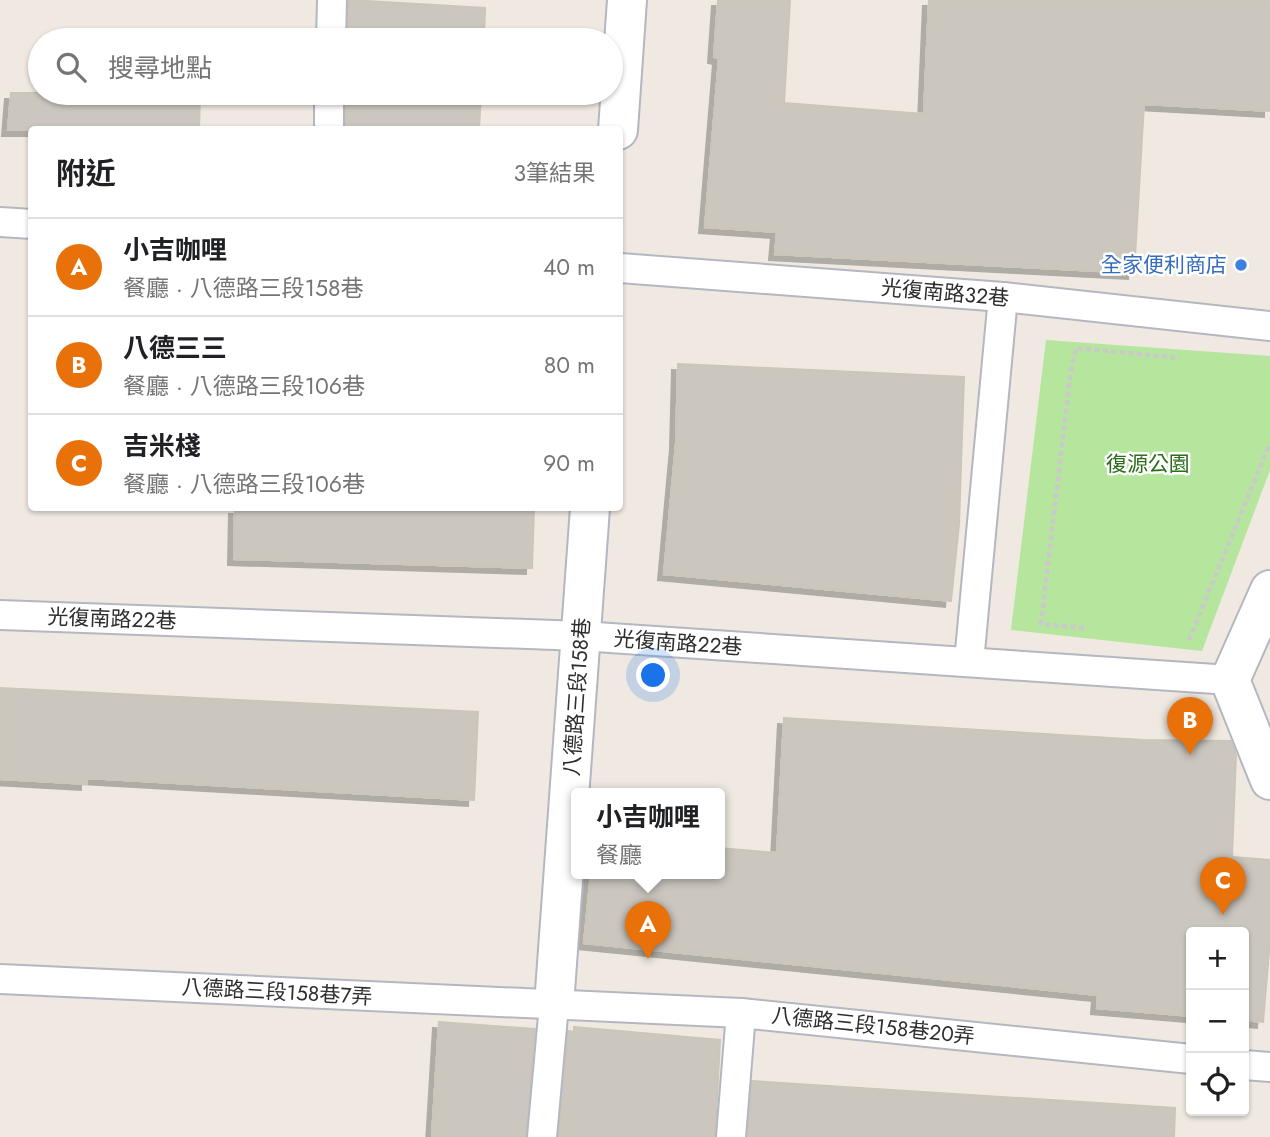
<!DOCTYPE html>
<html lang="zh-TW">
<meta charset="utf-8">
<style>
body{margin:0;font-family:Jost,"Noto Sans TC",sans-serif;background:#f2f2f2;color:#202124}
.controls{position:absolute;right:21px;bottom:21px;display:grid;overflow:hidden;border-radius:7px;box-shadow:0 2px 5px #0004}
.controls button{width:63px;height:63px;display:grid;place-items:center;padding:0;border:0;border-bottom:2px solid #e0e0e0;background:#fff;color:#202124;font:35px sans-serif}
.you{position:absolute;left:654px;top:676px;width:24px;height:24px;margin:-18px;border:5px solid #fff;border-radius:50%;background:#1a73e8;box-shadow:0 0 0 10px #1a73e833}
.badge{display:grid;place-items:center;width:46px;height:46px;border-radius:50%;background:#111827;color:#fff;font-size:23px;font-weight:700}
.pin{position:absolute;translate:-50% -58px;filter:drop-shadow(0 2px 4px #0008)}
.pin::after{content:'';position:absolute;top:37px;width:24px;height:21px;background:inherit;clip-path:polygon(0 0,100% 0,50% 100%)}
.popup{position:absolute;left:571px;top:788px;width:154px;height:91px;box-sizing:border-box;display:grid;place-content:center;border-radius:7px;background:#fff;filter:drop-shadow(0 2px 5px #0005);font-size:23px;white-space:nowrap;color:#757577}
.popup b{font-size:26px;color:#202124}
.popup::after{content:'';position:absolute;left:50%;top:100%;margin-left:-14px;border:14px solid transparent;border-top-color:#fff}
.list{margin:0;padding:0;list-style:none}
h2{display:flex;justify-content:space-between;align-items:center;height:91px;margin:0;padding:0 28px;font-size:30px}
h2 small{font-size:23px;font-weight:400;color:#757577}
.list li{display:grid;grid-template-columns:46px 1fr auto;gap:21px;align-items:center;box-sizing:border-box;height:98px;padding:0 28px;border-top:2px solid #e0e0e0}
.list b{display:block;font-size:26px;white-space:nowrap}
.list p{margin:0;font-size:23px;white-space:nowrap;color:#757577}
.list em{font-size:23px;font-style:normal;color:#757577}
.icon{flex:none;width:38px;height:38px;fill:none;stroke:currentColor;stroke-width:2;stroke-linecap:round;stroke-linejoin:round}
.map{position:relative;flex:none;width:1270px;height:1137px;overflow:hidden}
.search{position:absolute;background:#fff;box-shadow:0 2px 5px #0004;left:28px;top:28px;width:595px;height:77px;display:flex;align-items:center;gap:18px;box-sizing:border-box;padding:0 24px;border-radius:38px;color:#757577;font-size:26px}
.panel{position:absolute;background:#fff;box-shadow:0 2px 5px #0004;left:28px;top:126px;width:595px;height:385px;border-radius:7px}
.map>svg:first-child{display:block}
.green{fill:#b6e59e}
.building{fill:#cbc7bf;stroke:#cbc5ba;stroke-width:2;filter:url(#shadow)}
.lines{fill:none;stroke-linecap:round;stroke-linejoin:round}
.lane-casing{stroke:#b4b7c1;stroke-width:32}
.street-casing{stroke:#b4b7c1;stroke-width:42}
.path{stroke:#c9c9c9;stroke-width:4.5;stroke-dasharray:5 3.5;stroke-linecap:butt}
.lane{stroke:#fff;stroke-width:28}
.street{stroke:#fff;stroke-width:38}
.shop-dot{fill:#3f7fe0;stroke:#fff;stroke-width:2.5}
.labels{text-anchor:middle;stroke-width:5;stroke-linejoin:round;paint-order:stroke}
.shop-label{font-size:21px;fill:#366cbe;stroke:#fff;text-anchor:end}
.street-label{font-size:21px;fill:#2e2e2e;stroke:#fff}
.park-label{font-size:21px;fill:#2c6e1b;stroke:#fff}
</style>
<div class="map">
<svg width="1270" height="1137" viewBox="0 0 1270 1137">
<defs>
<filter id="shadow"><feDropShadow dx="-6" dy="6" stdDeviation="0" flood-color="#0004"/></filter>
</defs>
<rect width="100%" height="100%" fill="#efe9e1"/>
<path class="green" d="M1046,340l224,16v114l-68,181 -191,-21z"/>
<g class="building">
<path d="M349,0l136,8 -1,32h-136z"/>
<path d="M718,0h72l-6,103 140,11 5,-114h341v111l-126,-7 -10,169 -359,-19 2,-22 -72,-5 14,-169 -5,-1z"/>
<path d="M11,93h189l-1,37h-191z"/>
<path d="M346,93h135l-2,37h-133z"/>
<path d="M678,364l286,13 -5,147 -8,77 -287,-27 12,-131z"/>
<path d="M235,508h299l-2,60 -298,-9z"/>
<path d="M0,688l478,24 -4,88 -387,-22v6l-87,-5z"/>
<path d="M784,718l359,22 88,1 5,14 -4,102 38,3v80l-7,82 -19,-2v-88h-53v84l-94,-8 1,-13 -514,-52 7,-70h129v-25l57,5z"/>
<path d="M439,1022l96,7 -9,108h-94z"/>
<path d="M574,1027l146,13 -5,97h-156l9,-106 6,1z"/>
<path d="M752,1081l423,27 -1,29h-426z"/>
</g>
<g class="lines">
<defs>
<g id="lane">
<path d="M331,40l1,-40"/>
<path d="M329,130v-37"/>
<path d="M0,222l32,2"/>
<path d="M620,268l383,29 267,29"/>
<path d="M0,615l581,21 649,44"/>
<path d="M969,662l34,-365"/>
<path d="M0,979l741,34 450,46"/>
<path d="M1244,1065l26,2"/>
<path d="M542,1137l12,-132"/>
<path d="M731,1137l10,-124"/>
</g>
<g id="street">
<path d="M618,130l9,-130"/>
<path d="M1270,590l-40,90 40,100"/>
<path d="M554,1005l36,-497"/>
</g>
</defs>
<use href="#lane" class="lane-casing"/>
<use href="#street" class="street-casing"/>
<g class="path">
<path d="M1084,628l-43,-4 30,-254 5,-22 104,10"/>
<path d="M1189,640l81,-197"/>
</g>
<use href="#lane" class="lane"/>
<use href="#street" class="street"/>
</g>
<circle class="shop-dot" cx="1241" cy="265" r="7"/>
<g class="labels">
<g class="shop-label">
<text x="1227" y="272">全家便利商店</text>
</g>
<g class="street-label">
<text transform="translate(945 293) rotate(5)" y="7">光復南路32巷</text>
<text transform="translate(112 619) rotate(2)" y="7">光復南路22巷</text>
<text transform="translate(678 643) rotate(4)" y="7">光復南路22巷</text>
<text transform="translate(577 697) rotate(-86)" y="7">八德路三段158巷</text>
<text transform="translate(277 992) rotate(3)" y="7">八德路三段158巷7弄</text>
<text transform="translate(873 1026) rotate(6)" y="7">八德路三段158巷20弄</text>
</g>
<g class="park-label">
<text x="1148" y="471">復源公園</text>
</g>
</g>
</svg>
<div class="controls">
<button>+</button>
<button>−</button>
<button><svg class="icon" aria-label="locate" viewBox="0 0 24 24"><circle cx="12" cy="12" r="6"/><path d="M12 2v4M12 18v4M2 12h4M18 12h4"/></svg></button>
</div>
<div class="you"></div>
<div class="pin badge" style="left:648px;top:959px;background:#e8710a">A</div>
<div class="popup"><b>小吉咖哩</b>餐廳</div>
<div class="pin badge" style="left:1190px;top:755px;background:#e8710a">B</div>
<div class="pin badge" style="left:1223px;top:915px;background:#e8710a">C</div>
<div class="search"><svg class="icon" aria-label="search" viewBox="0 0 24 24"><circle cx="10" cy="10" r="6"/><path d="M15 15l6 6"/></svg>搜尋地點</div>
<section class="panel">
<h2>附近<small>3筆結果</small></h2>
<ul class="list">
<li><span class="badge" style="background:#e8710a">A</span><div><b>小吉咖哩</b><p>餐廳 · 八德路三段158巷</p></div><em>40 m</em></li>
<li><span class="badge" style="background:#e8710a">B</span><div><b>八德三三</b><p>餐廳 · 八德路三段106巷</p></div><em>80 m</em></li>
<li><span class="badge" style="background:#e8710a">C</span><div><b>吉米棧</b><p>餐廳 · 八德路三段106巷</p></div><em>90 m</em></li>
</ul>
</section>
</div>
